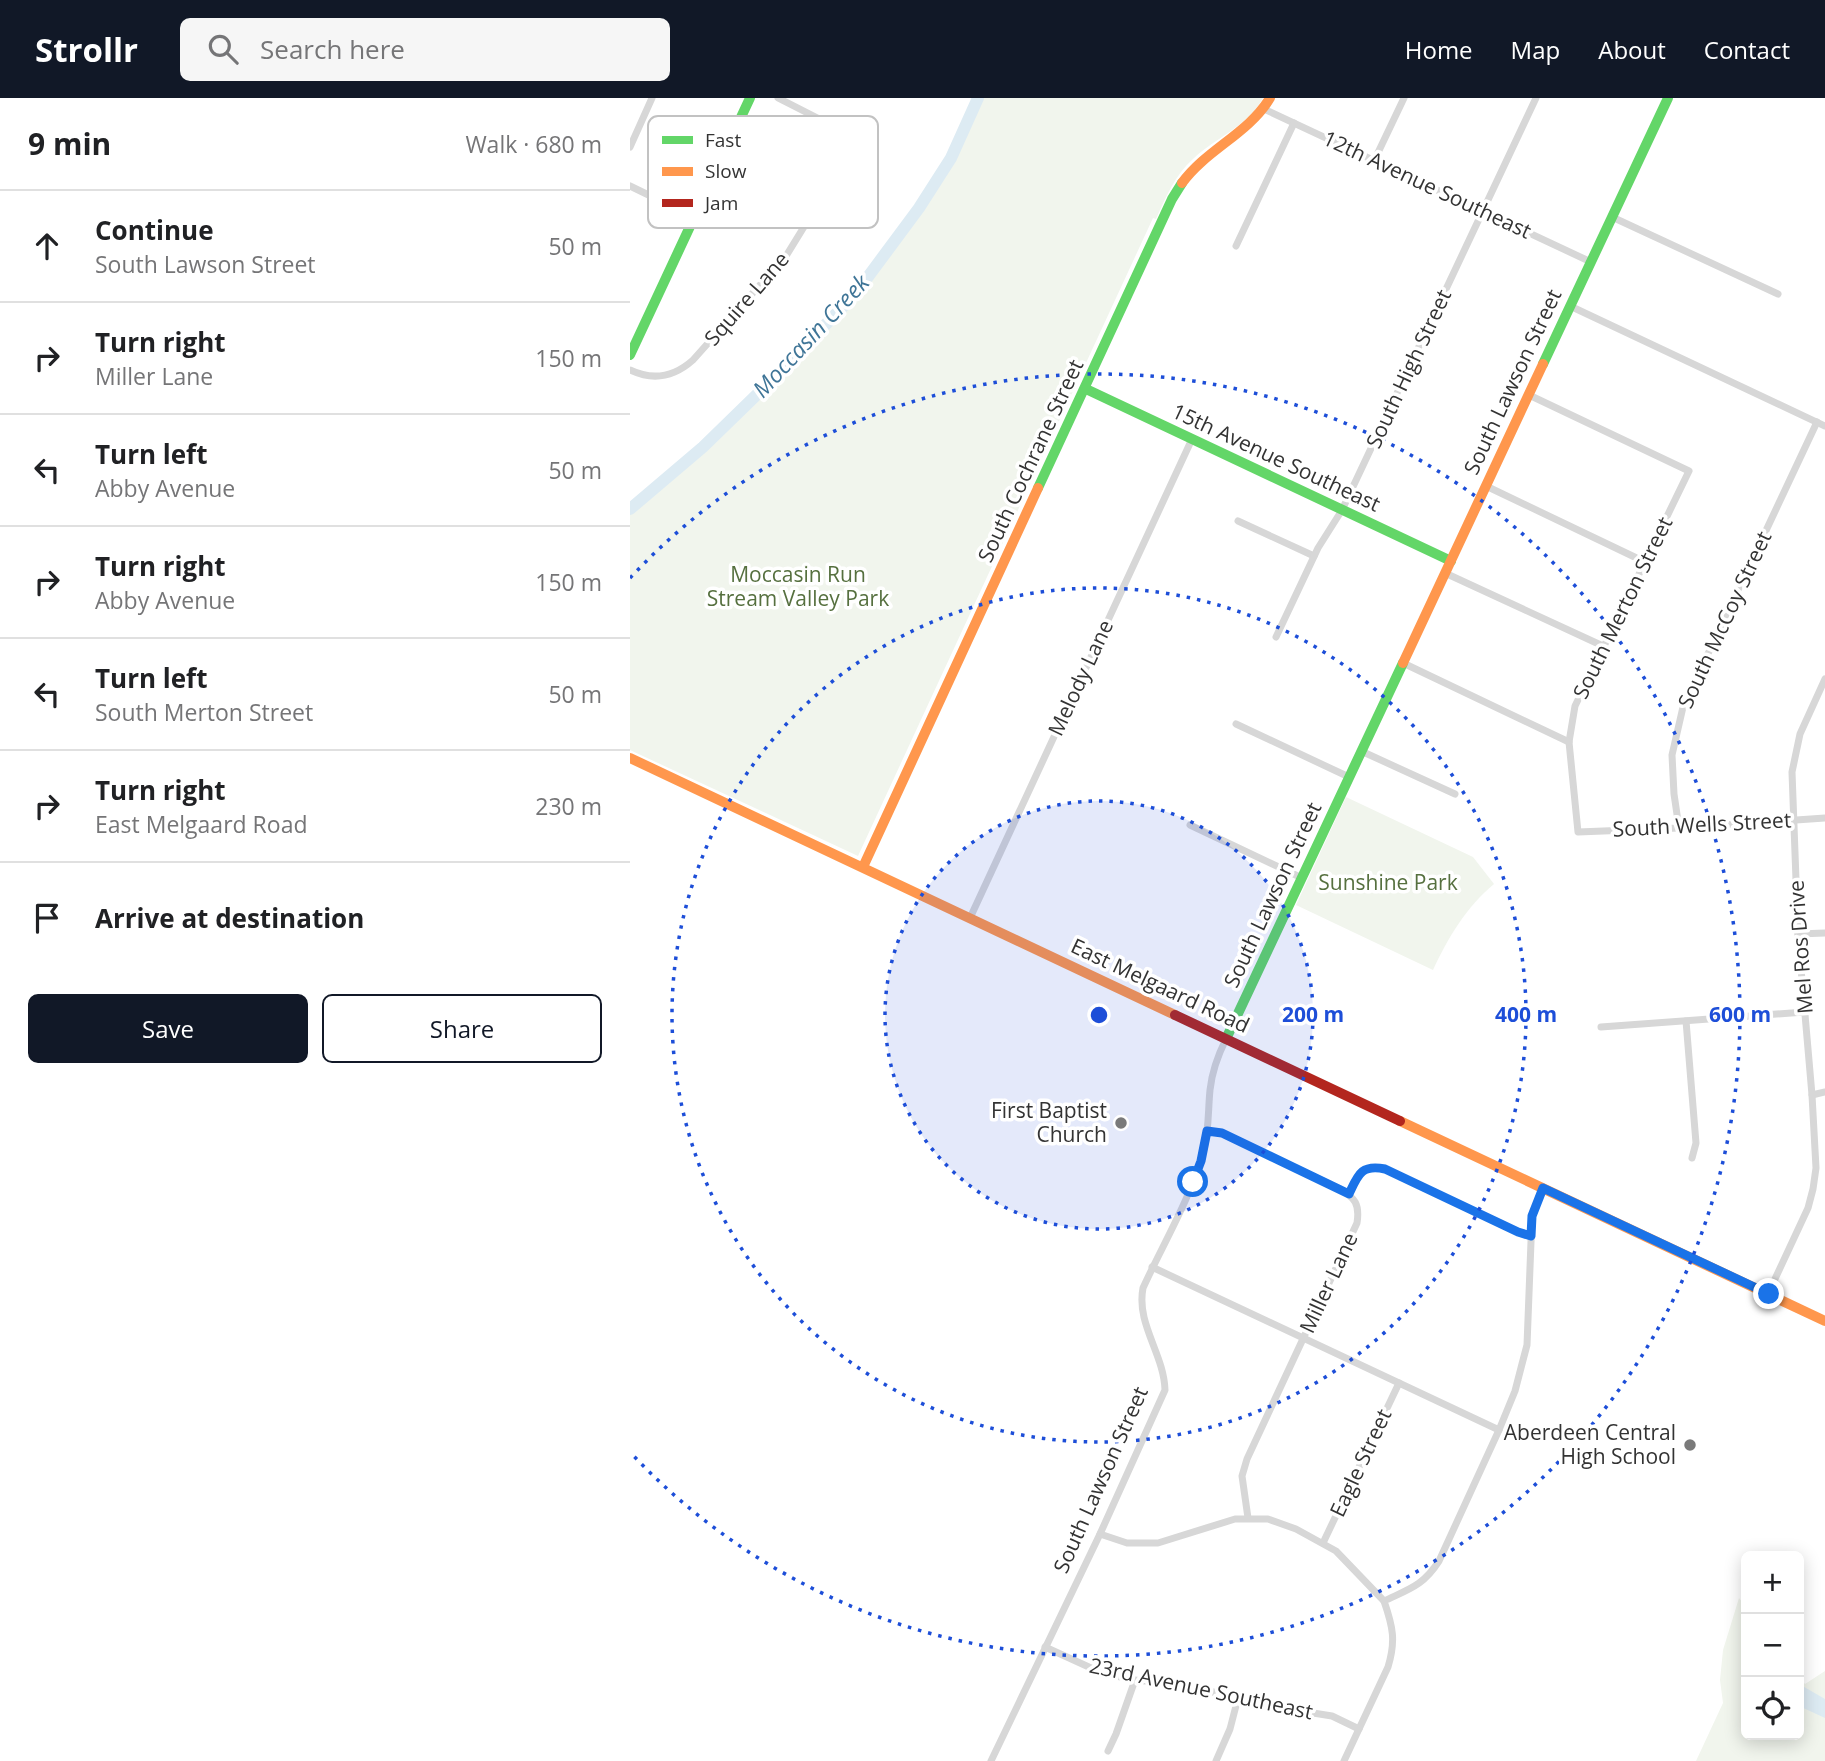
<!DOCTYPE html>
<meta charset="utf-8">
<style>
body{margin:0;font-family:"Open Sans",sans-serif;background:#f6f6f6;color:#202124}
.controls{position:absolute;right:21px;bottom:21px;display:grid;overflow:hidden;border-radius:10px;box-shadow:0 4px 18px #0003}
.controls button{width:63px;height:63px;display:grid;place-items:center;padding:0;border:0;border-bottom:2px solid #e0e0e0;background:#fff;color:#202124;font:35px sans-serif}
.stop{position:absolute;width:21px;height:21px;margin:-16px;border:5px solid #1a73e8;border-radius:50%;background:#fff}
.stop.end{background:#1a73e8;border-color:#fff;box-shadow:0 2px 7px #0008}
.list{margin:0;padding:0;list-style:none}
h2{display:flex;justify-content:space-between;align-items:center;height:91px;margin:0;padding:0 28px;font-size:30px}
h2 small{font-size:23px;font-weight:400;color:#757577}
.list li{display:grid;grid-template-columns:46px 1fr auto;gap:21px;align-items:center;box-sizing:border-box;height:112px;padding:0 28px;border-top:2px solid #e0e0e0}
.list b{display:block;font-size:26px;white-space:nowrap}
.list p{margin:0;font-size:23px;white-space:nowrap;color:#757577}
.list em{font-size:23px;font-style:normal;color:#757577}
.actions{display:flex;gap:14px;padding:21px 28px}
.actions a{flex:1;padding:16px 0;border:2px solid #111827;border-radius:10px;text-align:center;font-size:24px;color:#111827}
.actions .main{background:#111827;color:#fff}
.icon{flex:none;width:38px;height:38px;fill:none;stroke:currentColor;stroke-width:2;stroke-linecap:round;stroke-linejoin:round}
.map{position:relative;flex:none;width:1195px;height:1663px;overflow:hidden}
header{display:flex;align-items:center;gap:42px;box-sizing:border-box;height:98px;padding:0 35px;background:#111827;color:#fff}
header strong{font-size:33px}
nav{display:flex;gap:38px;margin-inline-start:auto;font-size:24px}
.search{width:490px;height:63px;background:#f6f6f6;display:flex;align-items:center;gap:18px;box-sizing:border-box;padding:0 24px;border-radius:10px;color:#757577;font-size:26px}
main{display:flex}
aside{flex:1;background:#fff}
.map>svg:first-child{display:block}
.green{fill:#f1f5ed}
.water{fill:#ddebf3}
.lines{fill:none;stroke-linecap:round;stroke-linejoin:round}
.river{stroke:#ddebf3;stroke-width:12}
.street{stroke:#d7d7d7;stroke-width:7}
.fast{stroke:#63d668;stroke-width:10}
.slow{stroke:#ff974d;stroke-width:10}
.jam{stroke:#b3261e;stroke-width:10}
.route{stroke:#1a73e8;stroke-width:9}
.ring{fill:none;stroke:#1d4ed8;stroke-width:3.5;stroke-dasharray:3.5 7}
.poi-dot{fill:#7a7a7a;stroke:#fff;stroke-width:2.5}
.labels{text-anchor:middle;stroke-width:7;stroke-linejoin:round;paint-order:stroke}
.street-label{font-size:21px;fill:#333;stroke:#fff}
.park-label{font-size:21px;fill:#56703f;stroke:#fff}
.poi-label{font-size:21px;fill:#333;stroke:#fff;text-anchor:end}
.water-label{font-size:23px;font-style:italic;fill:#3f7597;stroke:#fff}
.key{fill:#fff;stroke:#c2c2c2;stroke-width:2}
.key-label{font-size:19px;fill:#333}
.centre{fill:#1d4ed8;stroke:#fff;stroke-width:3.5}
.ring-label{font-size:21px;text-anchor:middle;font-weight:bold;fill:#1d4ed8;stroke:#fff;stroke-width:7;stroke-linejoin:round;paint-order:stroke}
</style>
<header>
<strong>Strollr</strong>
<div class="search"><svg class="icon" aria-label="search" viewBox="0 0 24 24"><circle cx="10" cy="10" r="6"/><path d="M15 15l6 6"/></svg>Search here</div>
<nav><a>Home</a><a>Map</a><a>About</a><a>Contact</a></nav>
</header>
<main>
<aside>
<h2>9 min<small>Walk · 680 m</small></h2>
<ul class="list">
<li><svg class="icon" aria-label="ahead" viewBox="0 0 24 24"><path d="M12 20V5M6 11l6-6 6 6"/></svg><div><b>Continue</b><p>South Lawson Street</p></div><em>50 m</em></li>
<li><svg class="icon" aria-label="right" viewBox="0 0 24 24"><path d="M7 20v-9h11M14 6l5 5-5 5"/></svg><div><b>Turn right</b><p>Miller Lane</p></div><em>150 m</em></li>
<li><svg class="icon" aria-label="left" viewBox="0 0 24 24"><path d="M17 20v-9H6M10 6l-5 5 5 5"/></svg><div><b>Turn left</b><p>Abby Avenue</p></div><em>50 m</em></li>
<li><svg class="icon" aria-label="right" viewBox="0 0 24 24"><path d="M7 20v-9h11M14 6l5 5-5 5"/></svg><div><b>Turn right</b><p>Abby Avenue</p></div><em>150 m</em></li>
<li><svg class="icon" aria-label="left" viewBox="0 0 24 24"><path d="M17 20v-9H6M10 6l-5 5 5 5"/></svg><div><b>Turn left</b><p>South Merton Street</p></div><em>50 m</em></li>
<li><svg class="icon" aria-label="right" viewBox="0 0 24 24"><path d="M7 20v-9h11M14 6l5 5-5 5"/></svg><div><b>Turn right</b><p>East Melgaard Road</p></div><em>230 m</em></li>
<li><svg class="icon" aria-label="arrive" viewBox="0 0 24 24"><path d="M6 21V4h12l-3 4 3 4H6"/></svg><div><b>Arrive at destination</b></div></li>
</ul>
<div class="actions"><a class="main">Save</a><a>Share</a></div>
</aside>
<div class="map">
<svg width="1195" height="1663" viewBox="0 0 1195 1663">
<rect width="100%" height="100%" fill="#fff"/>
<g class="green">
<path d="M348,0h285c-16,29 -47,39 -70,61 -18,16 -27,38 -37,60l-3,-1 -295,638 -228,-106v-241l73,-62 73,-71 80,-83 63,-85 32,-49z"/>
<path d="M716,699l127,60 21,27c-28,23 -46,54 -61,86l-137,-65z"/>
<path d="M1109,1500l7,9v128h53v-58l6,7 20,-13v90h-129l27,-58 -3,-23 3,-30z"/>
</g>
<path class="water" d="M1169,1586l26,15v19l-26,-12z"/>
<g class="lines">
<path class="river" d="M0,411l73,-62 73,-71 80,-83 63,-85 32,-50 27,-60"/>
<g class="street">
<path d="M634,11l327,153"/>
<path d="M0,49l22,-49"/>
<path d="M744,63l30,-63"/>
<path d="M0,88l64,31"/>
<path d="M982,119l166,77"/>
<path d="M606,148l58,-123"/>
<path d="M940,208l255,120"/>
<path d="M0,272c23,11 44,7 63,-10l93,-104 61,-99c5,-12 2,-19 -6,-27l-63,-32"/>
<path d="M899,297l160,76 -114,235 -6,36 9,90 101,-4 146,-10"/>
<path d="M856,388l159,76"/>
<path d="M608,423l76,35"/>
<path d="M815,475l158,73"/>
<path d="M646,539l42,-89 24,-38 194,-412"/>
<path d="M773,565l166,79"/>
<path d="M606,626l113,53"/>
<path d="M731,653l94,43"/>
<path d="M560,727l112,53"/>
<path d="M1049,730l-5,-34 -2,-39 11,-48 134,-285"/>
<path d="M340,820l222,-479"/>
<path d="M1168,836l27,-1"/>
<path d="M1056,923l10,122 -4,15"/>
<path d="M971,929l204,-15"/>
<path d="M1182,997l13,-3"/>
<path d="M577,1033l15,2 118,56c15,9 20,15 17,34l-110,236 -5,17 6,42"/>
<path d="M719,1096c9,-19 12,-30 36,-25l134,63 12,4"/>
<path d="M522,1169l347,163"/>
<path d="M1138,1196l40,-86 5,-19 3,-21 -4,-73 -14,-161 -6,-162 8,-38 25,-55"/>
<path d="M470,1436l27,9h31l77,-24h33l28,10 40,22 48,50"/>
<path d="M693,1445l76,-160"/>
<path d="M415,1549l57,26 33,7 50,5 84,21 63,10 27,13"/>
<path d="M478,1653l8,-17 19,-54"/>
<path d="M361,1663l109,-227 65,-144c-1,-36 -29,-66 -22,-102 20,-44 49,-92 61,-139 5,-19 4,-39 6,-59 2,-19 8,-35 16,-51"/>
<path d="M586,1663l14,-32 8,-31"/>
<path d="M714,1663l44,-94c8,-26 5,-40 -4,-66 25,-12 39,-15 55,-40l60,-131 16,-39 7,-27 5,-19 5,-129 11,-28"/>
</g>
<g class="fast">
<path d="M0,257l120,-257"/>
<path d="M913,266l125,-266"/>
<path d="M456,291l365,172"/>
<path d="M408,390l134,-289 10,-16"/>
<path d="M596,941l177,-376"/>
</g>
<g class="slow">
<path d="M552,85c25,-34 66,-49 88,-85"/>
<path d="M773,565l140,-299"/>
<path d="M0,660l545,257"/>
<path d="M233,769l175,-379"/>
<path d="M770,1023l425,200"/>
</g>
<path class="jam" d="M545,917l225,106"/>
</g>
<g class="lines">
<path class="route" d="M563,1084l8,-21 6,-30 15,2 127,61c9,-19 12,-30 36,-25l133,63 13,4 1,-20 11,-28 226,106"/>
</g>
<circle cx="469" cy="917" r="214" fill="#1d4ed8" fill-opacity=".12"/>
<g class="ring">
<circle cx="469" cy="917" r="214"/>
<circle cx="469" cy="917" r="427"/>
<path d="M0 480A641 641 0 1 1 0 1354"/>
</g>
<g class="poi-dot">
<circle cx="491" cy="1025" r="7"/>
<circle cx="1060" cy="1347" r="7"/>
</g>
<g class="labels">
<g class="street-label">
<text transform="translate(797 87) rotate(25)" y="7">12th Avenue Southeast</text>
<text transform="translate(117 201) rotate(-49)" y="7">Squire Lane</text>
<text transform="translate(779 271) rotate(-65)" y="7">South High Street</text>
<text transform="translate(883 284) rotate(-65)" y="7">South Lawson Street</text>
<text transform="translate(646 360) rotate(25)" y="7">15th Avenue Southeast</text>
<text transform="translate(401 363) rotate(-65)" y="7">South Cochrane Street</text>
<text transform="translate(993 510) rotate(-64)" y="7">South Merton Street</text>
<text transform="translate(1095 522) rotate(-65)" y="7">South McCoy Street</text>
<text transform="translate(451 580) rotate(-65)" y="7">Melody Lane</text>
<text transform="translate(1072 727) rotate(-3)" y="7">South Wells Street</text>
<text transform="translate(643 797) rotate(-65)" y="7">South Lawson Street</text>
<text transform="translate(1171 849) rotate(-94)" y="7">Mel Ros Drive</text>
<text transform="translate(530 888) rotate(25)" y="7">East Melgaard Road</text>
<text transform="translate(699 1185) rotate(-65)" y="7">Miller Lane</text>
<text transform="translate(731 1365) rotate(-65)" y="7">Eagle Street</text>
<text transform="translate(471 1382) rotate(-66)" y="7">South Lawson Street</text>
<text transform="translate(571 1591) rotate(12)" y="7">23rd Avenue Southeast</text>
</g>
<g class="park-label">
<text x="168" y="484">Moccasin Run<tspan x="168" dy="24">Stream Valley Park</tspan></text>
<text x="758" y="792">Sunshine Park</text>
</g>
<g class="poi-label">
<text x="477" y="1020">First Baptist<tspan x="477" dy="24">Church</tspan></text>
<text x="1046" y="1342">Aberdeen Central<tspan x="1046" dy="24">High School</tspan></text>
</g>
<g class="water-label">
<text transform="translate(181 238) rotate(-47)" y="8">Moccasin Creek</text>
</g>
</g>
<rect x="18" y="18" width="230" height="112" rx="10" class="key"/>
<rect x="32" y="38" width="31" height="8" fill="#63d668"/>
<rect x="32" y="69" width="31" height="9" fill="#ff974d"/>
<rect x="32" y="101" width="31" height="8" fill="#b3261e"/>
<g class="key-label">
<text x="75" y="49">Fast</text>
<text x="75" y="80">Slow</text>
<text x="75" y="112">Jam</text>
</g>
<circle cx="469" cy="917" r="10" class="centre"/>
<g class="ring-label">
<text x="683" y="924">200 m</text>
<text x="896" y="924">400 m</text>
<text x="1110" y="924">600 m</text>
</g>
</svg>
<div class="controls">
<button>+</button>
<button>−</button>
<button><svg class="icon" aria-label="locate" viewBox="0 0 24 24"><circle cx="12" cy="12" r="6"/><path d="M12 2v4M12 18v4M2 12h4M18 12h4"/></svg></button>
</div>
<div class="stop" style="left:563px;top:1084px"></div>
<div class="stop end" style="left:1139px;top:1196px"></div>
</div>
</main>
